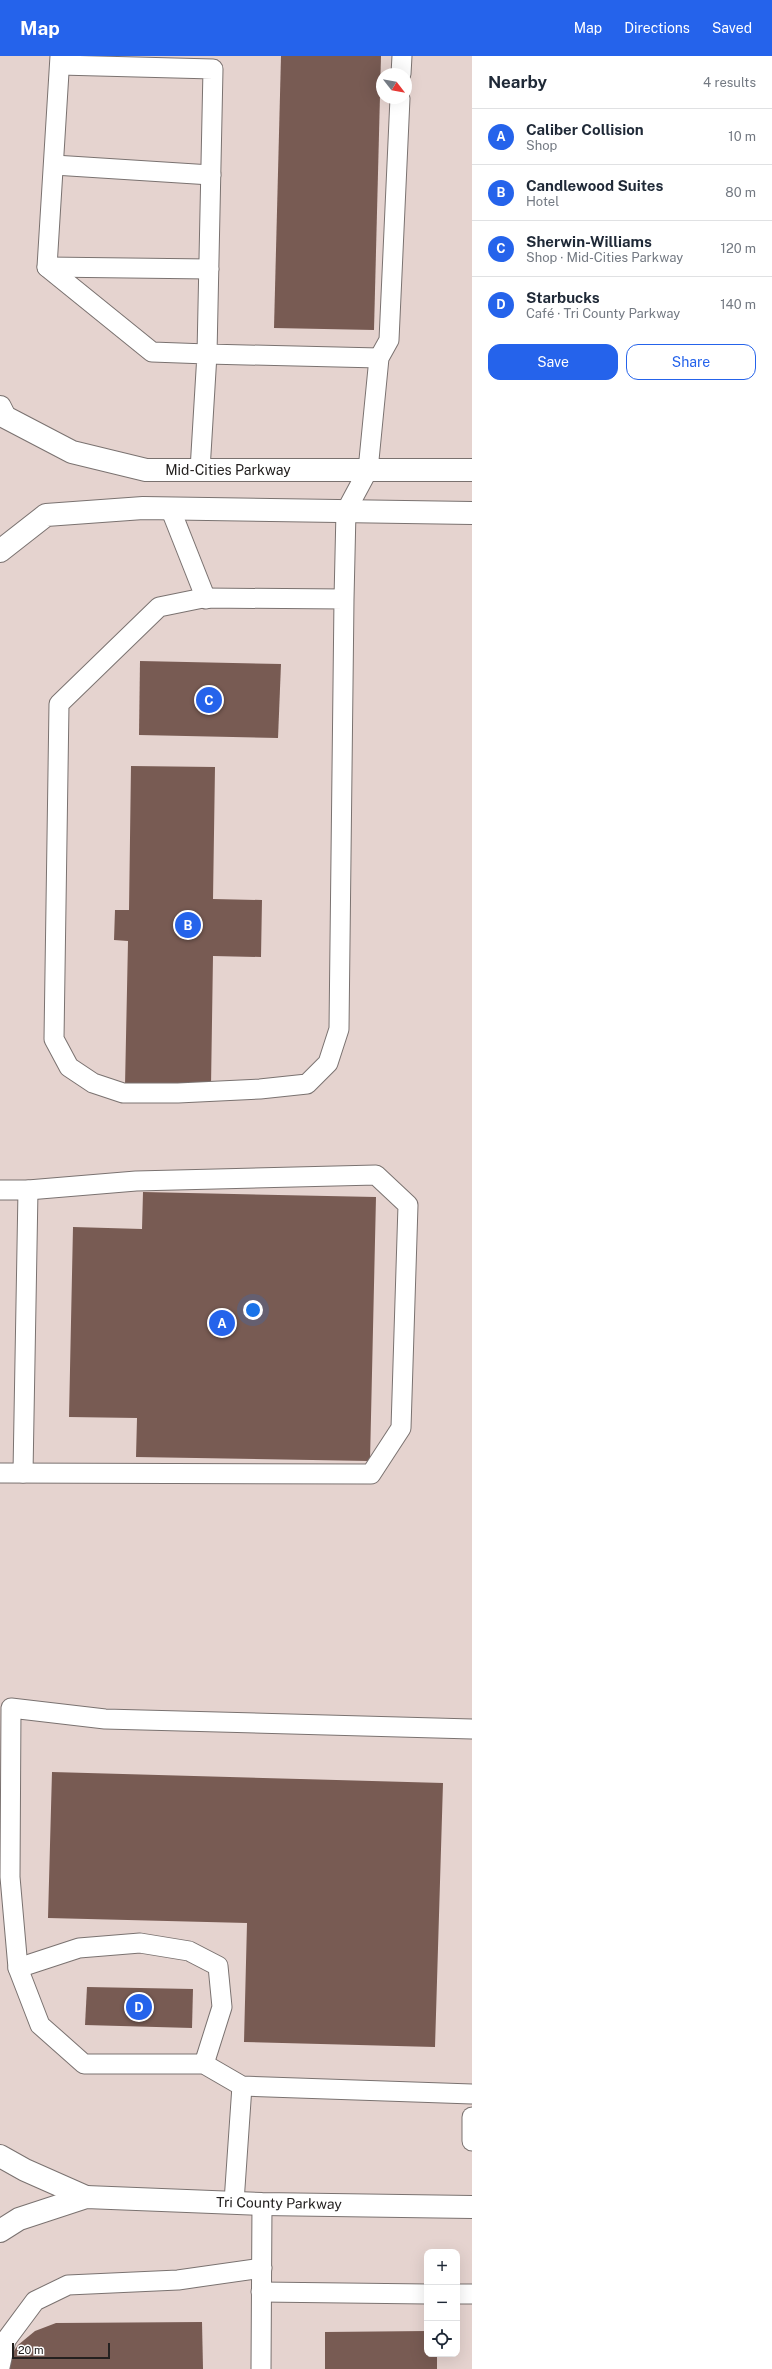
<!DOCTYPE html>
<meta charset="utf-8">
<style>
body{margin:0;font-family:"Public Sans",sans-serif;background:#f2f2f3;color:#1f2937}
.controls{position:absolute;right:12px;bottom:12px;display:grid;overflow:hidden;border-radius:8px;box-shadow:0 4px 16px #0002}
.controls button{width:36px;height:36px;display:grid;place-items:center;padding:0;border:0;border-bottom:1px solid #e0e1e3;background:#fff;color:#1f2937;font:20px sans-serif}
.compass{position:absolute;left:376px;top:12px;width:36px;height:36px;border-radius:50%;background:#fff;box-shadow:0 4px 16px #0002;rotate:121deg}
.scale{position:absolute;left:12px;bottom:10px;width:98px;box-sizing:border-box;padding-left:4px;border:2px solid #242120;border-top:0;font-size:11px;line-height:14px;white-space:nowrap;color:#242120;-webkit-text-stroke:3px #fff;paint-order:stroke}
.you{position:absolute;left:253px;top:1254px;width:14px;height:14px;margin:-10px;border:3px solid #fff;border-radius:50%;background:#1a73e8;box-shadow:0 0 0 6px #1a73e833}
.badge{display:grid;place-items:center;width:26px;height:26px;border-radius:50%;background:#2563eb;color:#fff;font-size:13px;font-weight:700}
.pin{position:absolute;translate:-50% -50%;border:2px solid #fff;box-shadow:0 1px 4px #0006}
.list{margin:0;padding:0;list-style:none}
h2{display:flex;justify-content:space-between;align-items:center;height:52px;margin:0;padding:0 16px;font-size:17px}
h2 small{font-size:13px;font-weight:400;color:#747a83}
.list li{display:grid;grid-template-columns:26px 1fr auto;gap:12px;align-items:center;box-sizing:border-box;height:56px;padding:0 16px;border-top:1px solid #e0e1e3}
.list b{display:block;font-size:15px;white-space:nowrap}
.list p{margin:0;font-size:13px;white-space:nowrap;color:#747a83}
.list em{font-size:13px;font-style:normal;color:#747a83}
.actions{display:flex;gap:8px;padding:12px 16px}
.actions a{flex:1;padding:9px 0;border:1px solid #2563eb;border-radius:12px;text-align:center;font-size:14px;color:#2563eb}
.actions .main{background:#2563eb;color:#fff}
.icon{flex:none;width:22px;height:22px;fill:none;stroke:currentColor;stroke-width:2;stroke-linecap:round;stroke-linejoin:round}
.map{position:relative;flex:none;width:472px;height:2313px;overflow:hidden}
header{display:flex;align-items:center;gap:24px;box-sizing:border-box;height:56px;padding:0 20px;background:#2563eb;color:#fff}
header strong{font-size:19px}
nav{display:flex;gap:22px;margin-inline-start:auto;font-size:14px}
main{display:flex}
aside{flex:1;background:#fff}
.map>svg:first-child{display:block}
.built{fill:#e5d3cf;fill-rule:evenodd}
.building{fill:#785b53}
.lines{fill:none;stroke-linecap:round;stroke-linejoin:round}
.service-casing{stroke:#7a7270;stroke-width:21}
.minor-casing{stroke:#7a7270;stroke-width:24}
.service{stroke:#fff;stroke-width:19}
.minor{stroke:#fff;stroke-width:22}
.labels{text-anchor:middle;stroke-width:4;stroke-linejoin:round;paint-order:stroke}
.street-label{font-size:14px;fill:#242120;stroke:#fff}
</style>
<header>
<strong>Map</strong>
<nav><a>Map</a><a>Directions</a><a>Saved</a></nav>
</header>
<main>
<div class="map">
<svg width="472" height="2313" viewBox="0 0 472 2313">
<rect width="100%" height="100%" fill="#eae1de"/>
<path class="built" d="M0,0h472v2313h-472zM382,18h24v24h-24zM427,2196h30v102h-30z"/>
<g class="building">
<path d="M281,0h100l-7,274 -100,-2z"/>
<path d="M140,605l141,3 -3,74 -139,-3z"/>
<path d="M131,710l84,1 -2,132 49,1 -1,57 -48,-1 -2,131 -86,-1 3,-145 -14,-1 1,-30h14z"/>
<path d="M143,1136l233,5 -6,264 -234,-4 1,-39 -68,-1 4,-190 69,2z"/>
<path d="M52,1716l391,11 -8,264 -191,-5 3,-119 -199,-5z"/>
<path d="M87,1931l106,2 -1,39 -107,-3z"/>
<path d="M202,2266l1,47h-198l2,-8 11,-16 17,-14 21,-8z"/>
<path d="M427,2275v23h10v15h-112v-37z"/>
</g>
<g class="lines">
<defs>
<g id="service">
<path d="M60,0l-13,211 105,85 55,2 -7,116"/>
<path d="M60,9l153,4 -6,285 172,4"/>
<path d="M401,18l1,-18"/>
<path d="M54,109l157,10"/>
<path d="M47,211l162,2"/>
<path d="M170,452l36,91"/>
<path d="M344,543l-5,430 -11,34 -21,21 -47,5 -82,4h-55l-30,-10 -24,-16 -15,-28 5,-335 100,-97 44,-9 141,1 2,-88 22,-41 11,-112 10,-18 11,-242"/>
<path d="M0,1134h28l108,-9 240,-6 32,30 -7,223 -30,46 -371,-1"/>
<path d="M23,1417l5,-283"/>
<path d="M472,1673l-367,-10 -94,-11 -1,169 8,91 22,57 44,39h120l38,22 230,8"/>
<path d="M18,1912l61,-20 61,-5 49,8 29,15 4,41 -18,57"/>
<path d="M472,2061v24"/>
<path d="M234,2146l8,-116"/>
<path d="M261,2236l166,2"/>
<path d="M457,2238h15"/>
<path d="M0,2311l6,-27 29,-39 33,-16 110,-5 84,-12"/>
<path d="M261,2313l1,-165"/>
</g>
<g id="minor">
<path d="M0,351l5,10 67,35 74,18h326"/>
<path d="M0,495l46,-36 97,-7 329,5"/>
<path d="M0,2100l25,14 61,27"/>
<path d="M0,2175l19,-12 67,-22 176,7 210,3"/>
</g>
</defs>
<use href="#service" class="service-casing"/>
<use href="#minor" class="minor-casing"/>
<use href="#service" class="service"/>
<use href="#minor" class="minor"/>
</g>
<g class="labels">
<g class="street-label">
<text x="228" y="419">Mid-Cities Parkway</text>
<text transform="translate(279 2147) rotate(1)" y="5">Tri County Parkway</text>
</g>
</g>
</svg>
<div class="controls">
<button>+</button>
<button>−</button>
<button><svg class="icon" aria-label="locate" viewBox="0 0 24 24"><circle cx="12" cy="12" r="6"/><path d="M12 2v4M12 18v4M2 12h4M18 12h4"/></svg></button>
</div>
<svg class="compass" viewBox="-18 -18 36 36"><path d="M0-13l5 13h-10z" fill="#e53935"/><path d="M0 13l5-13h-10z" fill="#747a83"/></svg>
<div class="scale">20 m</div>
<div class="you"></div>
<div class="pin badge" style="left:222px;top:1267px">A</div>
<div class="pin badge" style="left:188px;top:869px">B</div>
<div class="pin badge" style="left:209px;top:644px">C</div>
<div class="pin badge" style="left:139px;top:1951px">D</div>
</div>
<aside>
<h2>Nearby<small>4 results</small></h2>
<ul class="list">
<li><span class="badge">A</span><div><b>Caliber Collision</b><p>Shop</p></div><em>10 m</em></li>
<li><span class="badge">B</span><div><b>Candlewood Suites</b><p>Hotel</p></div><em>80 m</em></li>
<li><span class="badge">C</span><div><b>Sherwin-Williams</b><p>Shop · Mid-Cities Parkway</p></div><em>120 m</em></li>
<li><span class="badge">D</span><div><b>Starbucks</b><p>Café · Tri County Parkway</p></div><em>140 m</em></li>
</ul>
<div class="actions"><a class="main">Save</a><a>Share</a></div>
</aside>
</main>
